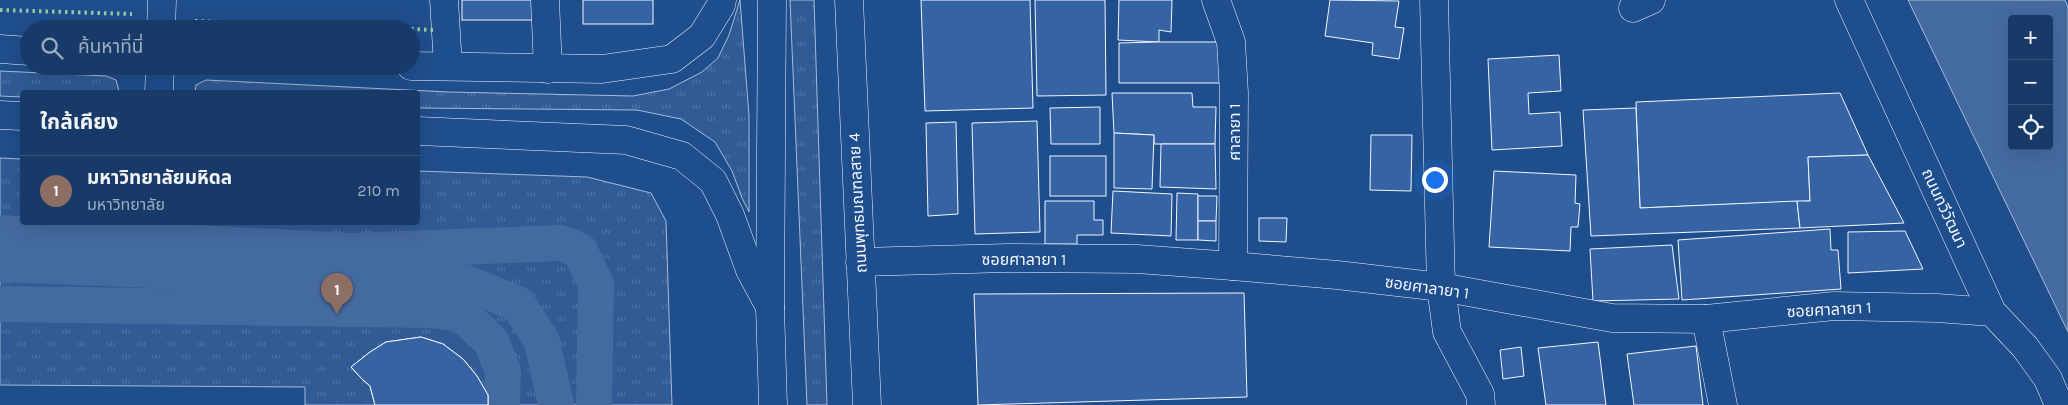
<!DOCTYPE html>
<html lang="th">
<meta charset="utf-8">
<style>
body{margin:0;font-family:Karla,"Noto Sans Thai",sans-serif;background:#20416f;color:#f1f3f6}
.controls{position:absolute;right:15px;top:15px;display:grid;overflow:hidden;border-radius:5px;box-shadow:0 5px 20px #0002}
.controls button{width:45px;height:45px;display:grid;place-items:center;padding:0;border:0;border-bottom:1px solid #36547d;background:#173a69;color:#f1f3f6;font:25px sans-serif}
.you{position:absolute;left:1434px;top:179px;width:18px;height:18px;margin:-12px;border:4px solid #fff;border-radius:50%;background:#1a73e8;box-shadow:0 0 0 8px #1a73e833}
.badge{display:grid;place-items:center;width:32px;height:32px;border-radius:50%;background:#8c9099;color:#fff;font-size:16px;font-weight:700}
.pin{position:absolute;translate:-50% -41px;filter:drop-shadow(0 1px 2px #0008)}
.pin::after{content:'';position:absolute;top:26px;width:18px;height:15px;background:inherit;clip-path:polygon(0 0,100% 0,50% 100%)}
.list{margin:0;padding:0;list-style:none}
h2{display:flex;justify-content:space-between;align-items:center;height:65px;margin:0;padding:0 20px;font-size:21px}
h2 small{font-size:16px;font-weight:400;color:#9eadc0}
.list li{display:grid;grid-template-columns:32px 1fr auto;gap:15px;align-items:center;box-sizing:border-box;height:70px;padding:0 20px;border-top:1px solid #36547d}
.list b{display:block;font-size:19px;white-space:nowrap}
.list p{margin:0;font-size:16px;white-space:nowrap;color:#9eadc0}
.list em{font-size:16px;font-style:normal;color:#9eadc0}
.icon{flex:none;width:28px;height:28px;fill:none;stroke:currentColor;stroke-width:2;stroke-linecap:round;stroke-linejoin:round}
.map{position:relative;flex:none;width:2068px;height:405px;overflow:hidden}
.search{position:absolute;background:#173a69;box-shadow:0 5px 20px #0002;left:20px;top:20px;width:400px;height:55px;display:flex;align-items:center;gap:12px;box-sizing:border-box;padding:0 18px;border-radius:28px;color:#9eadc0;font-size:19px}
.panel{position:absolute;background:#173a69;box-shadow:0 5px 20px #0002;left:20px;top:90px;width:400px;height:135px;border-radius:5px}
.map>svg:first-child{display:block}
.grass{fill:url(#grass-tufts);stroke:#a8bbd7}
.water{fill:#446ba0;stroke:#a8bbd7;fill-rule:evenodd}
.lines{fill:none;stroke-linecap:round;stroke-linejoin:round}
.canal{stroke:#446ba0;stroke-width:36}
.building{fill:#3563a3;stroke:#f2f6ff}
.minor-casing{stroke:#f2f6ff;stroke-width:29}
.major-casing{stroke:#f2f6ff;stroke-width:29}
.minor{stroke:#1f4e8c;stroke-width:28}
.major{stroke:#1f4e8c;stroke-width:28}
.hedge{stroke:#97c8a6;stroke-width:4;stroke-dasharray:2.5 4;stroke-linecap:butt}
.labels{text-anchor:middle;stroke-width:4;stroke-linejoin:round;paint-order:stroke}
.street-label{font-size:16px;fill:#f2f6ff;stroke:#1f4e8c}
</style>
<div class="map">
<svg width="2068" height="405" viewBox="0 0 2068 405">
<defs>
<pattern id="grass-tufts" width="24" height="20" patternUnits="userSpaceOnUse" patternTransform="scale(1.25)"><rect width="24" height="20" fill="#305b95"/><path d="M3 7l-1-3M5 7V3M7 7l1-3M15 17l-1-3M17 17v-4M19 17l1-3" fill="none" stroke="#4e73a5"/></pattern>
</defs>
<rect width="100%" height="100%" fill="#1f4e8c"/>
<g class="grass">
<path d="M740,0l9,116v96l-7,-14 -10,-27 -17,-29 -34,-23 -44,-9 -219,-2v-16h-223l1,-7 10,-5 242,12 185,4 36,-7 33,-17 16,-14 11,-23z"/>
<path d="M790,0h24l13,405h-20z"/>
<path d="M0,71l106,5 10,4 3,11 -97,1v5l-22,-1z"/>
<path d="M0,158l22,1v63h396v-51l169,6 64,16 15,28 6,184h-367v-18l-305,-2z"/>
</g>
<path class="water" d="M1908,0h157l3,7v325zM2012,19h37v127h-37z"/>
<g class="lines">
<g class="canal">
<path d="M0,233l352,18 209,-8 19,8 16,33 -2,121"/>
<path d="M0,264l464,18 54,22 24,37 14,64"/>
<path d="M0,304l430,6 32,4 29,27 12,30 -1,34"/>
</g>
</g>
<g class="building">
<rect x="462" y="0" width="71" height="20"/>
<rect x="583" y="0" width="70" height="24"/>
<path d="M921,0h109l3,108 -108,3z"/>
<path d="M1035,0h70l1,95 -69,1z"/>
<path d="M1119,0h53l-1,32 -12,-2v12l-41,-2z"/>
<path d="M1330,0l69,1 -4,26 9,1 -5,31 -27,-4 1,-12 -48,-7z"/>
<path d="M1159,42h62v41h-102v-40z"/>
<path d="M1559,55l2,36 -33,2 1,21 31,-2 2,34 -70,4 -4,-91z"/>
<path d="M1112,93h80l1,14h23l-1,37h-61v-9l-40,-2z"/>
<path d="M1840,93l28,62 -60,2 2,44 -170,7 -4,-106z"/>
<path d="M1100,107v37h-49l-1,-36z"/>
<path d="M1636,108l4,100 157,-7 3,27 -209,8 -8,-126z"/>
<path d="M1037,121l3,111 -65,2 -3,-111z"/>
<path d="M956,122l2,92 -30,2 -2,-93z"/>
<path d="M1114,133l40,2 -2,54 -38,-1z"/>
<path d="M1371,135h41l-1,56 -41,-1z"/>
<path d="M1161,144h54l1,45 -56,-2z"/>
<path d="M1868,155l36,68 -104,5 -3,-27h13l-2,-44z"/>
<rect x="1050" y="156" width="56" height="40"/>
<path d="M1494,171l82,4 -1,28 5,1 -2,23h-7l-1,24 -81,-4z"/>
<path d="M1113,191l59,3 -1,42 -60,-3z"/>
<path d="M1177,193l21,1v46h-22z"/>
<path d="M1198,196h19l-1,25h-18z"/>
<path d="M1045,201h49v19h9v15h-26v9h-32z"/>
<path d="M1259,218h28l-1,24 -27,-1z"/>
<path d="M1198,221h18v20l-18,-1z"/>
<path d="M1830,229l1,21h7l3,39 -159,11 -4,-60z"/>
<path d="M1905,231l18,38 -75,4v-41z"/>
<path d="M1672,245l7,54 -86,2 -3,-52z"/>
<path d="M1244,293l3,104 -269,8 -4,-111z"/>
<path d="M421,337l22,7 20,15 14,17 11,19v10h-45v-12l-21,4 -25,-1 6,9h-28l-5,-19 -8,-7 -11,-12 19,-15 16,-10z"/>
<path d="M421,337l22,7 20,15 14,17 11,19v10h-113l-5,-19 -8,-7 -11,-12 19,-15 16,-10z"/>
<path d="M1598,342l8,63h-60l-8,-57z"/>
<path d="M1696,346l7,59h-69l-7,-51z"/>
<path d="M1521,347l3,29 -21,3 -3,-29z"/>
</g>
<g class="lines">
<defs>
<g id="minor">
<path d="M444,0l4,66"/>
<path d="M545,0l3,69"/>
<path d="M1216,0l15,42 3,51 -1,173"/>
<path d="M1434,0l7,287 6,45 33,62 1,11"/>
<path d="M1849,0l143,312"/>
<path d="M1633,8l18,-8"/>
<path d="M161,29l1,-29"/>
<path d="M159,92l1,-26"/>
<path d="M1706,319l17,86"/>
</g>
<g id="major">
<path d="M772,0l-2,307 3,98"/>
<path d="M849,0l18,405"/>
<path d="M0,49l29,2"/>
<path d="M411,66l191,3 70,-10 30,-23 19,-31 1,-5"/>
<path d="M0,115l22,1"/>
<path d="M418,131l208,9 56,16 31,25 17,34 20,55 20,37"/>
<path d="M860,262l148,-4 129,1 96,7 104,9 104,12 171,31 94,1 128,-13 103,2 55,4 33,35 23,32 11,26"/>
</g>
</defs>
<use href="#minor" class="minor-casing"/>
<use href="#major" class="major-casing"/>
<use href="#minor" class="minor"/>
<use href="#major" class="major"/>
<g class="hedge">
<path d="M0,10l132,4"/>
<path d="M195,21l204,8"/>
<path d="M411,29l24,1"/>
</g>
</g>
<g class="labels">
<g class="street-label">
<text transform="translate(1234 132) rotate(-90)" y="6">ศาลายา 1</text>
<text transform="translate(857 203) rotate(-93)" y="6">ถนนพุทธมณฑลสาย 4</text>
<text transform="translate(1945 208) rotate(65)" y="6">ถนนทวีวัฒนา</text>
<text x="1024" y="265">ซอยศาลายา 1</text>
<text transform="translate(1427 287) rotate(8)" y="6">ซอยศาลายา 1</text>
<text transform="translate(1829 309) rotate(-3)" y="6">ซอยศาลายา 1</text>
</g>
</g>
</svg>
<div class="controls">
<button>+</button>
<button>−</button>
<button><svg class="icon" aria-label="locate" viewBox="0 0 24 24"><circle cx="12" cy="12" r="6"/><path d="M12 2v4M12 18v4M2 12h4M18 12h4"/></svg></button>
</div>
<div class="you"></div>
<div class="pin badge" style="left:337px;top:314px;background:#8d6e63">1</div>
<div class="search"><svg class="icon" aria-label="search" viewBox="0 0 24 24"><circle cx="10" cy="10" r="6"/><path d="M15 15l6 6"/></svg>ค้นหาที่นี่</div>
<section class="panel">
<h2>ใกล้เคียง<small></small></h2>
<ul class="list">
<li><span class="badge" style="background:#8d6e63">1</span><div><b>มหาวิทยาลัยมหิดล</b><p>มหาวิทยาลัย</p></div><em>210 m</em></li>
</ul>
</section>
</div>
